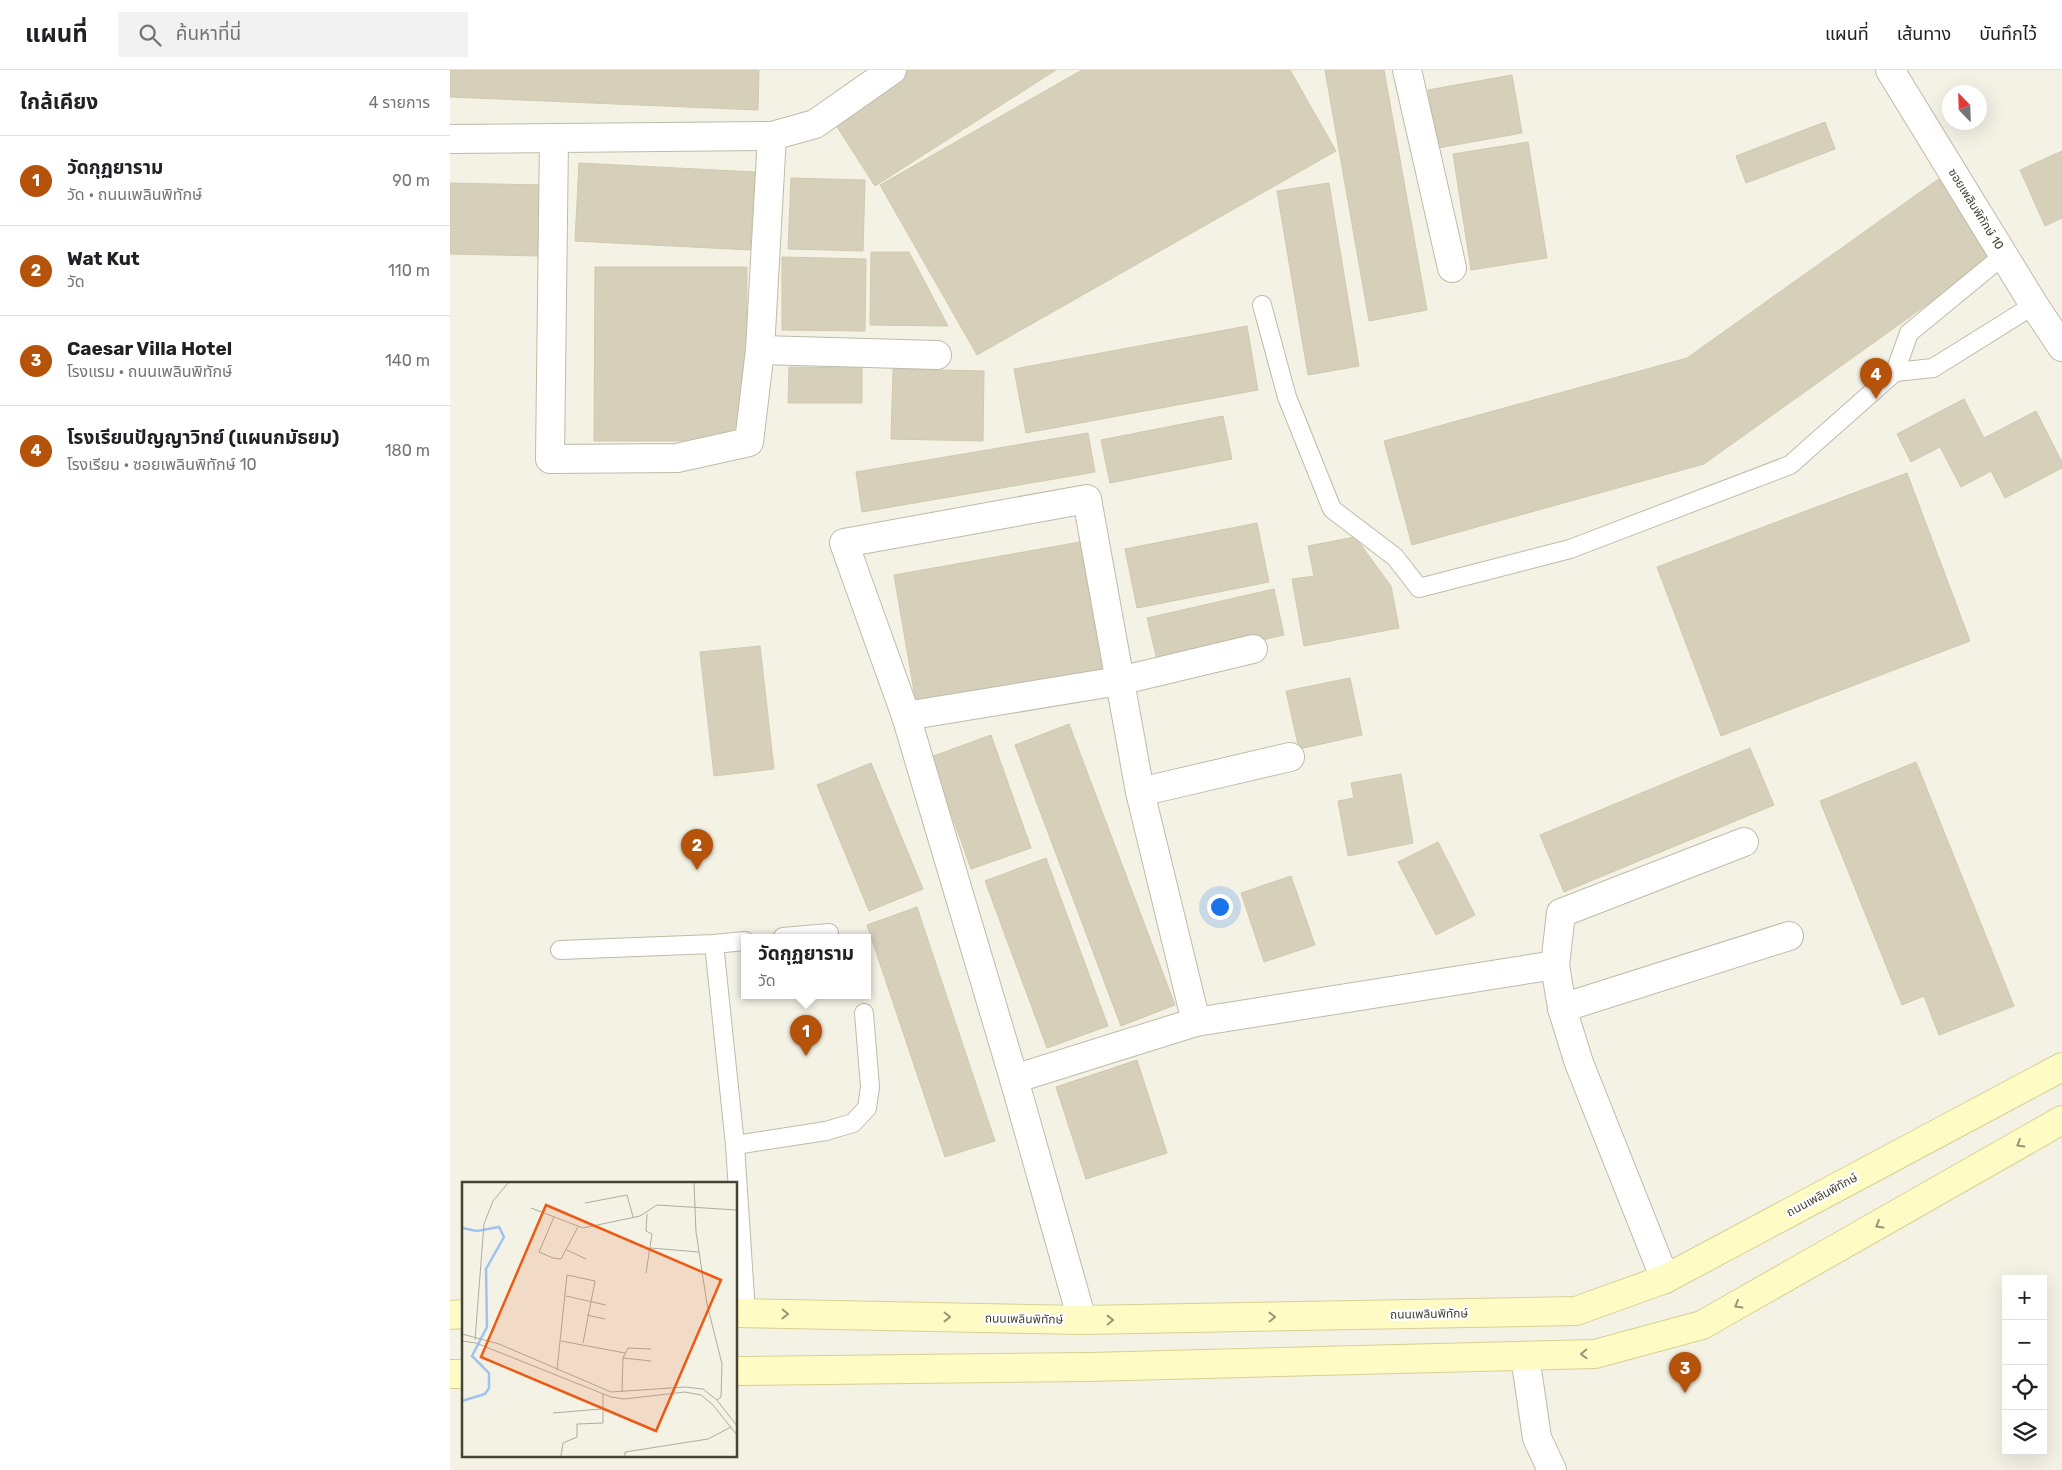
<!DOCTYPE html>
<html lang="th">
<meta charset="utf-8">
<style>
body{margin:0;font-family:Rubik,"Noto Sans Thai",sans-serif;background:#f2f2f2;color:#202124}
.controls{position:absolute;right:15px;bottom:15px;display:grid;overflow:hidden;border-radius:0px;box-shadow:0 5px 20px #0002}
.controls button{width:45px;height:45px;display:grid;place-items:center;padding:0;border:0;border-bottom:1px solid #e0e0e0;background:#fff;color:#202124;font:25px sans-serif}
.compass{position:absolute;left:1492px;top:15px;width:45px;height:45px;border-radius:50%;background:#fff;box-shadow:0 5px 20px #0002;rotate:337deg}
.you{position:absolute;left:769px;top:836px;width:18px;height:18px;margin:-12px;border:4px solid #fff;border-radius:50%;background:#1a73e8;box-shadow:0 0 0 8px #1a73e833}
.badge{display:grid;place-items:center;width:32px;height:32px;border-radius:50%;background:#b45309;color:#fff;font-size:16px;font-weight:700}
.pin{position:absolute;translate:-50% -41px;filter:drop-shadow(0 1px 2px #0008)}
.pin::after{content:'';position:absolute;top:26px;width:18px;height:15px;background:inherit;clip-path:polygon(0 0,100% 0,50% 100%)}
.popup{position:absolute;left:291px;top:864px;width:130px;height:65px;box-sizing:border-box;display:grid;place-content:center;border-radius:0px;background:#fff;filter:drop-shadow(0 1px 4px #0005);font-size:16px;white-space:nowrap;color:#757577}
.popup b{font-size:19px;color:#202124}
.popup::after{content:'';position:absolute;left:50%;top:100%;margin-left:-10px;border:10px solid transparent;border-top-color:#fff}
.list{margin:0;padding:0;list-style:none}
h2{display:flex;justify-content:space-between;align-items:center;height:65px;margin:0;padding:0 20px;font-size:21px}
h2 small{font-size:16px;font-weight:400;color:#757577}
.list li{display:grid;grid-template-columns:32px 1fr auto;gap:15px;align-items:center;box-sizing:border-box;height:90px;padding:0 20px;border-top:1px solid #e0e0e0}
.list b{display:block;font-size:19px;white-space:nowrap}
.list p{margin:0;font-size:16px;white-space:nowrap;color:#757577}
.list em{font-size:16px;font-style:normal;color:#757577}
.icon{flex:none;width:28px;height:28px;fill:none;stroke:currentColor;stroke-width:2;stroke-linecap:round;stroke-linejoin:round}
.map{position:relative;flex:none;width:1612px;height:1400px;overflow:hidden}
header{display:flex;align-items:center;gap:30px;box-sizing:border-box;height:70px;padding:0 25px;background:#fff;border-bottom:1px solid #e0e0e0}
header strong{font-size:24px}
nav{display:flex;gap:28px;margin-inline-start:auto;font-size:18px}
.search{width:350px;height:45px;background:#f2f2f2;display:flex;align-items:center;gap:12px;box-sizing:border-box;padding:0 18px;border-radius:0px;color:#757577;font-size:19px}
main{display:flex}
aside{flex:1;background:#fff}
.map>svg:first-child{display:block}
.building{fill:#d6d0ba;stroke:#d1c9ad}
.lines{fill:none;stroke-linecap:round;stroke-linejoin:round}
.lane-casing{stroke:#bfbba8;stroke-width:20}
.street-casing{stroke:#bfbba8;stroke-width:30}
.secondary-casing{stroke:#d6d093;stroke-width:30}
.lane{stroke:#fff;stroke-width:18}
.street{stroke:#fff;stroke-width:28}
.secondary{stroke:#fffbc4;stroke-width:28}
.oneway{stroke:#999675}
.labels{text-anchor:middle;stroke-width:4.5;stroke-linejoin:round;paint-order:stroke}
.street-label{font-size:12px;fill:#464335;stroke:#fff}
.inset-river{fill:none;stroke:#9fc2f3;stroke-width:2.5}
.inset-road{fill:none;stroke:#aeac9f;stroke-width:1}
.view{fill:#ec5a15;fill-opacity:0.15;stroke:#ec5a15;stroke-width:2.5}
.inset-edge{fill:none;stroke:#464335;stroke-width:2.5}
</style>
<header>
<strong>แผนที่</strong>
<div class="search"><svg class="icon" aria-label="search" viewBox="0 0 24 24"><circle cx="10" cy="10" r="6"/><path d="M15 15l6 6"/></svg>ค้นหาที่นี่</div>
<nav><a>แผนที่</a><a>เส้นทาง</a><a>บันทึกไว้</a></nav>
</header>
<main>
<aside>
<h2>ใกล้เคียง<small>4 รายการ</small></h2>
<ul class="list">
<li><span class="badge">1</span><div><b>วัดกุฏยาราม</b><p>วัด · ถนนเพลินพิทักษ์</p></div><em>90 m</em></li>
<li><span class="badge">2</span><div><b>Wat Kut</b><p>วัด</p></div><em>110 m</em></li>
<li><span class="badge">3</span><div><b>Caesar Villa Hotel</b><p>โรงแรม · ถนนเพลินพิทักษ์</p></div><em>140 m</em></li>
<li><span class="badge">4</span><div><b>โรงเรียนปัญญาวิทย์ (แผนกมัธยม)</b><p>โรงเรียน · ซอยเพลินพิทักษ์ 10</p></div><em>180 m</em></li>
</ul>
</aside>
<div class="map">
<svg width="1612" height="1400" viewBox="0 0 1612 1400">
<rect width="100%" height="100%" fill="#f4f2e5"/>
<g class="building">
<path d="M0,0h309l-1,40 -308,-13z"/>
<path d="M459,0h147l-181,116 -43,-67z"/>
<path d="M632,0h208l46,81 -359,204 -97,-170z"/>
<path d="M875,0h59l43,240 -58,11z"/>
<path d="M1062,5l10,58 -84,15 -10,-58z"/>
<path d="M1375,52l10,27 -89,34 -10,-27z"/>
<path d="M1078,72l19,116 -76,12 -18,-116z"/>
<path d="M1612,81v67l-17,8 -25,-56z"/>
<path d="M129,93l176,9 -5,78 -175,-9z"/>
<path d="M1497,103l52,80 -295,211 -292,81 -28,-104 303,-83z"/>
<path d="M341,108l74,2 -2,71 -75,-2z"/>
<path d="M0,113l90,2 -1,71 -89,-2z"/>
<path d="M879,113l30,183 -51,9 -31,-184z"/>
<path d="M421,182h38l39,74 -78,-1z"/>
<path d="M332,187l84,2 -1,72 -83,-1z"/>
<path d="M145,197h152l-1,174h-152z"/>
<path d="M797,256l11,64 -232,43 -12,-64z"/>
<path d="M339,297l73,1v35h-74z"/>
<path d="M443,299l91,2 -1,70 -92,-2z"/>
<path d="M1514,329l20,39 52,-27 26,51v6l-57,30 -14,-27 -30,16 -21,-40 -29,15 -14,-28z"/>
<path d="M773,346l9,43 -122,24 -9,-43z"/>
<path d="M638,363l7,39 -233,40 -6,-40z"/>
<path d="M1457,403l63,168 -249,95 -64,-169z"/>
<path d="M807,453l12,59 -132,26 -12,-59z"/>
<path d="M905,467l36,49 8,42 -95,18 -12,-67 22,-3 -6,-30z"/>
<path d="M630,472l22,128 -186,33 -22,-128z"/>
<path d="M824,519l10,46 -126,29 -11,-46z"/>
<path d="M310,576l14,123 -60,7 -14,-124z"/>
<path d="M900,608l12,57 -63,14 -13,-58z"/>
<path d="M619,654l106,281 -54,21 -106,-281z"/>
<path d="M541,665l40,113 -60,21 -40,-112z"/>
<path d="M1300,678l24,57 -210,87 -24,-57z"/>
<path d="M1466,692l98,244 -75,29 -15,-39 -22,9 -82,-204z"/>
<path d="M421,693l52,126 -54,22 -52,-126z"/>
<path d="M951,704l12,69 -65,13 -10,-55 16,-3 -3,-15z"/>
<path d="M988,772l37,73 -39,20 -38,-73z"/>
<path d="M596,788l62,168 -61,22 -62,-167z"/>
<path d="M841,806l24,69 -51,17 -23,-69z"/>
<path d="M467,837l78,234 -50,16 -78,-232z"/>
<path d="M687,990l30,93 -81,26 -30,-92z"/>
</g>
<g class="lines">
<defs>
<g id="lane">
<path d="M812,235l25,92 45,112 63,48 24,31 151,-39 220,-84 105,-93 14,-39 95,-78"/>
<path d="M1445,302l38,-4 101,-63"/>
<path d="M333,867l46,-4"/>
<path d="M264,874l21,201 11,168"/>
<path d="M110,880l154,-6 31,-3"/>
<path d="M285,1075l91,-14 27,-8 14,-15 3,-21 -6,-74"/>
</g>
<g id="street">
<path d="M957,0l45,198"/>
<path d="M1440,0l144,235 28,42"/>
<path d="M104,68l-4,321 127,-1 72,-16 11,-92 12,-214"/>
<path d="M0,69l322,-3 43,-12 77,-54"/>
<path d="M310,280l177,5"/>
<path d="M456,646l213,-35 134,-32"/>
<path d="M690,722l150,-35"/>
<path d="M1112,938l227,-72"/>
<path d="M564,1009l182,-57 359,-57"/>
<path d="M1215,1209l-86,-216 -17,-55 -7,-43 6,-52 183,-71"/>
<path d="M632,1250l-68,-241 -108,-363 -62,-173 243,-44 53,293 56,230"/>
<path d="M1075,1286l12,82 15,32"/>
</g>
<g id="secondary">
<path d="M286,1243l346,7 494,-9 89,-32 397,-212"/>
<path d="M0,1245l14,-1"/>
<path d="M286,1301l353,-4 506,-13 107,-29 360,-205"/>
<path d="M0,1304h14"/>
</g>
</defs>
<use href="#lane" class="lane-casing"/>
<use href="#street" class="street-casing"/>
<use href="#secondary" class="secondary-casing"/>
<use href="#lane" class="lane"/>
<use href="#street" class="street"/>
<use href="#secondary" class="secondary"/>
</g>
<defs><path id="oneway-chevron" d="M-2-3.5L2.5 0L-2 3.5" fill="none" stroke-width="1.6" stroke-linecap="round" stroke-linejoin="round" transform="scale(1.25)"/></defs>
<g class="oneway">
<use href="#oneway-chevron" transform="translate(1570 1074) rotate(150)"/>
<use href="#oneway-chevron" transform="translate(1429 1155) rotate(150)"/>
<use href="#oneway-chevron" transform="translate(1288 1235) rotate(150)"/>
<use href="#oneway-chevron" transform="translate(335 1244) rotate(1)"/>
<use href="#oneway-chevron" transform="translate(497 1247) rotate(1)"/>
<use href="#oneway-chevron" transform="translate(822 1247) rotate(-1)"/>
<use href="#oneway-chevron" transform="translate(660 1250) rotate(-1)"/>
<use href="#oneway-chevron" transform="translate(1134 1284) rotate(178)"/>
</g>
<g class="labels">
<g class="street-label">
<text transform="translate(1526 139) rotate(58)" y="4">ซอยเพลินพิทักษ์ 10</text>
<text transform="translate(1372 1125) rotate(-28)" y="4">ถนนเพลินพิทักษ์</text>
<text transform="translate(979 1244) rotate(-1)" y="4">ถนนเพลินพิทักษ์</text>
<text transform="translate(574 1249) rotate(1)" y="4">ถนนเพลินพิทักษ์</text>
</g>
</g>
<g transform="translate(12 1112)">
<rect width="275" height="275" fill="#f4f2e5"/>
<path class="inset-river" d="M0,46l15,3 22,-4 5,10 -18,32 1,58 -15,29 17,17v15l-4,6 -23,7"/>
<path class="inset-road" d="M232,1l2,49 11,72 15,60 -1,33 -4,3M123,21l42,-8 6,22M69,26l52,20 57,-12 17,-11 80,5M92,35l-15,35 14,6 8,1 17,-32M188,66l49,4M105,68l19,9M184,91l6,-39 -6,-3 1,-17M104,114l40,9M125,133l18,4M0,152l37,10 112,48 74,-5 18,2 14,11 20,26M13,158l9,-116 9,-23 15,-18M0,159l14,2 135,54 13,2 61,-7 16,3 12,10 24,30M99,159l64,12M161,176l28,3M95,188l10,-95 28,6 -12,62M160,210l1,-34 5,-10 23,1M91,231l48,-4M99,274l2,-13 14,-6v-13l26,-1v-29M163,274v-4l83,-13 23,-12"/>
<path class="view" d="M84,23l175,75 -65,151 -175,-74z"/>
<rect width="275" height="275" class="inset-edge"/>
</g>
</svg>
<div class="controls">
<button>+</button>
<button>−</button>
<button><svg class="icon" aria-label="locate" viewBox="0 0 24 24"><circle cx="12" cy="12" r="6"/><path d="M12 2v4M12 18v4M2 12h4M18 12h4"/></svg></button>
<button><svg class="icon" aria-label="layers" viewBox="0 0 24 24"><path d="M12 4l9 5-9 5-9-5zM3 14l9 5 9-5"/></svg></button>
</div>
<svg class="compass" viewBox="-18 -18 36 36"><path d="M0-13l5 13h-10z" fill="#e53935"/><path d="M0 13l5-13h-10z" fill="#757577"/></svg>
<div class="you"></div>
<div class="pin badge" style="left:356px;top:986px">1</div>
<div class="popup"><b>วัดกุฏยาราม</b>วัด</div>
<div class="pin badge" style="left:247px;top:800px">2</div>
<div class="pin badge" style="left:1235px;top:1323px">3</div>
<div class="pin badge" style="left:1426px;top:329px">4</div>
</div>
</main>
